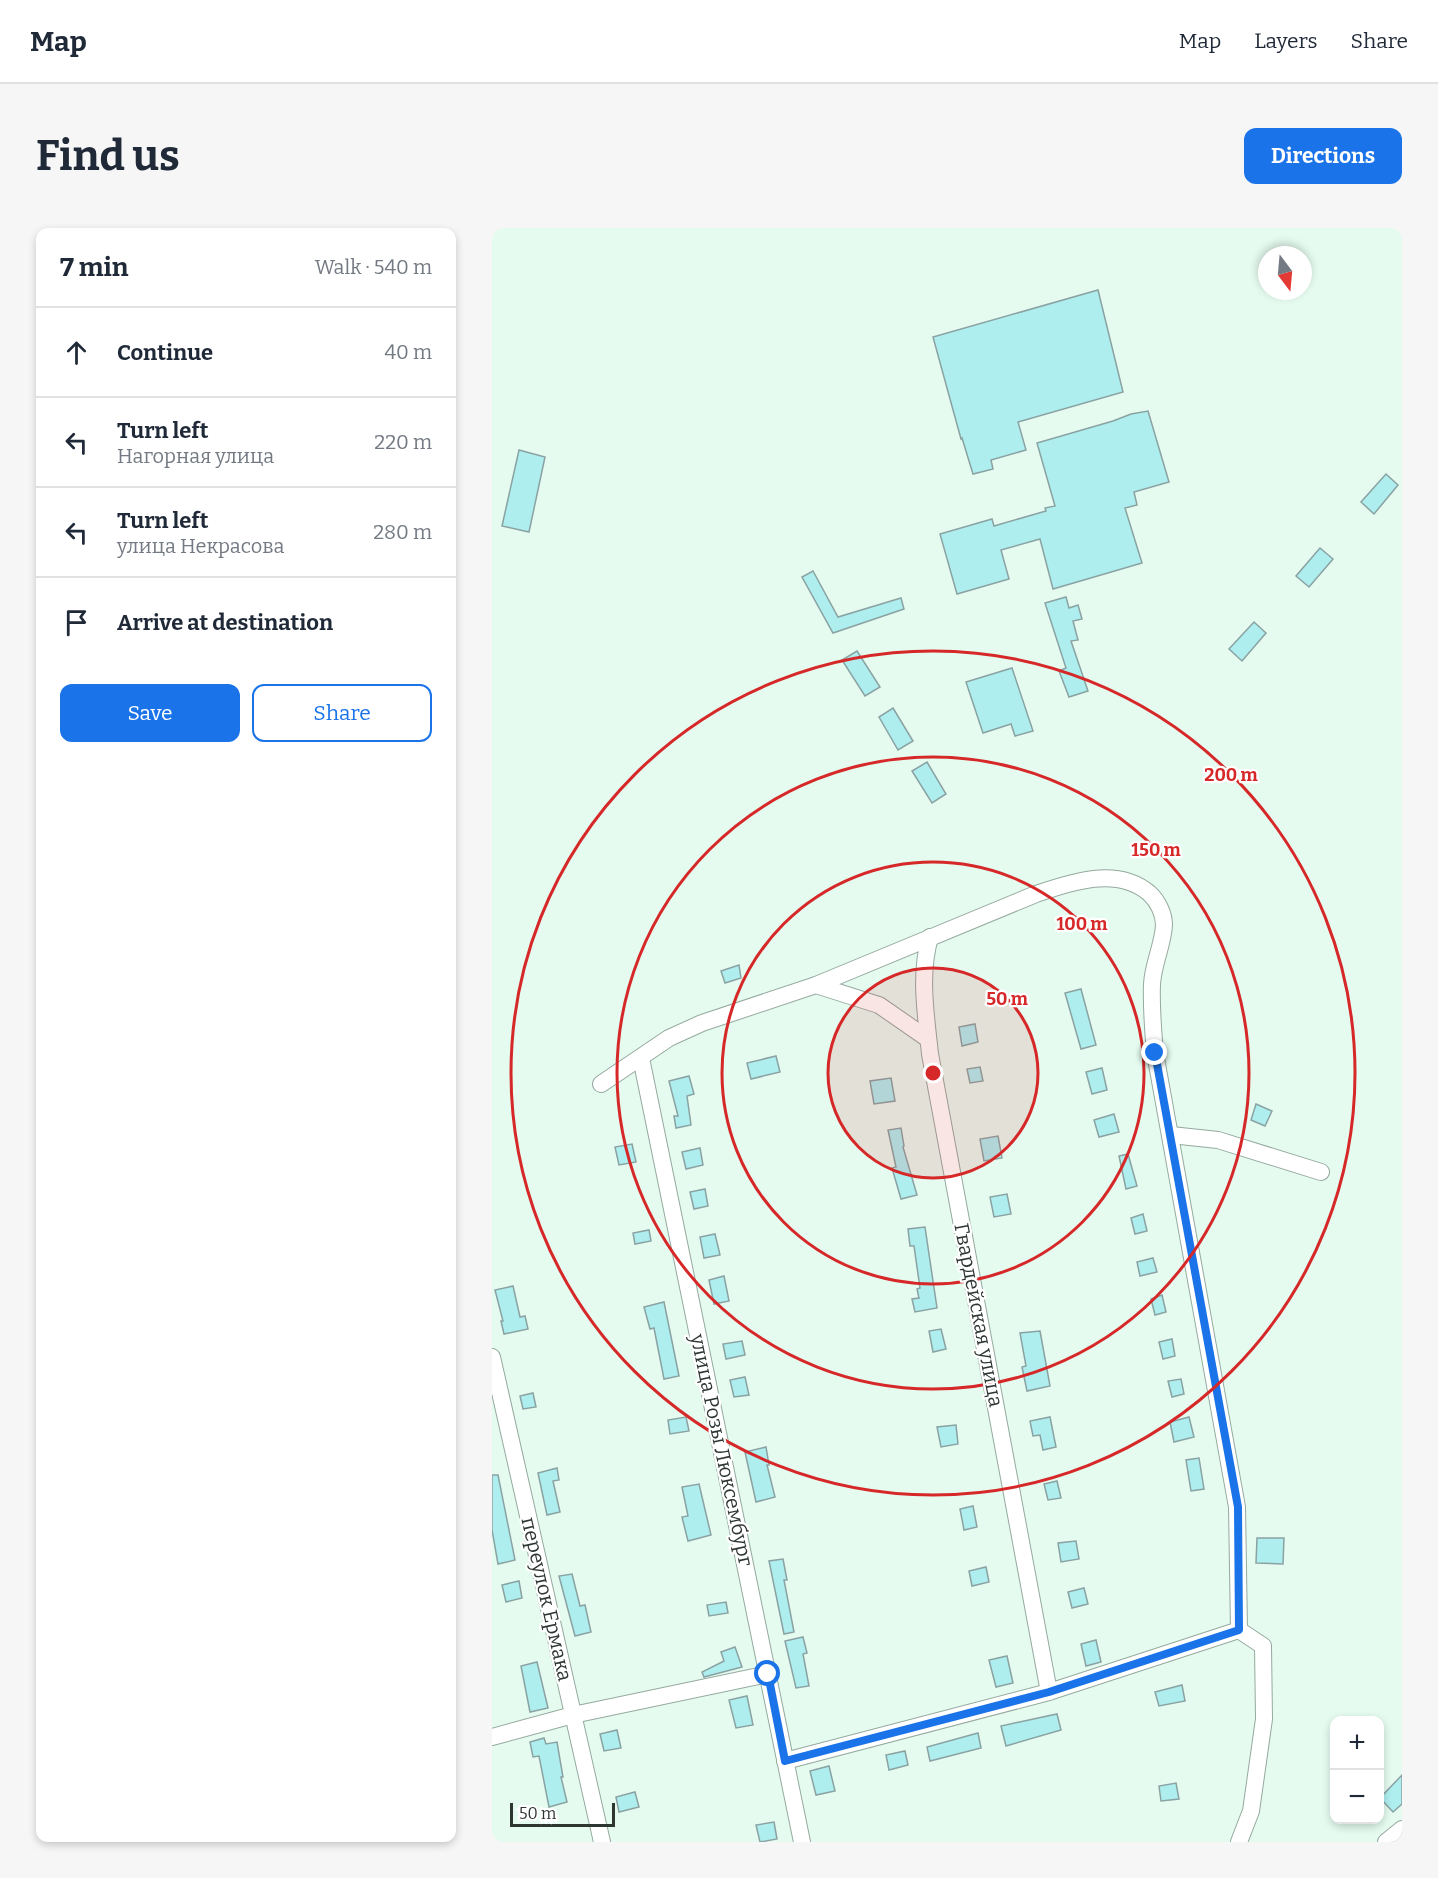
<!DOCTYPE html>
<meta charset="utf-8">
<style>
body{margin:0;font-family:Bitter,serif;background:#f6f6f7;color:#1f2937}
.controls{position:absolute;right:18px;bottom:18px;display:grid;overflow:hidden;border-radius:12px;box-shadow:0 3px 9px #0003}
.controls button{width:54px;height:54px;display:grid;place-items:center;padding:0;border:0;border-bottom:2px solid #e0e1e3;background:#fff;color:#1f2937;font:30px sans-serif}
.compass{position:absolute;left:766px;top:18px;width:54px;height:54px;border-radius:50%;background:#fff;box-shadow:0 3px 9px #0003;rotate:164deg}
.scale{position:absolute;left:18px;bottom:15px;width:105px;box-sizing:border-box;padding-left:6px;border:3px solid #2e3632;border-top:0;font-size:16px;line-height:21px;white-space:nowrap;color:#2e3632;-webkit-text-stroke:4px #fff;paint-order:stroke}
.stop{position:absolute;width:18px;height:18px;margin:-14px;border:4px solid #1a73e8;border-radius:50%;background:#fff}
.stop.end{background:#1a73e8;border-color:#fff;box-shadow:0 2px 6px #0008}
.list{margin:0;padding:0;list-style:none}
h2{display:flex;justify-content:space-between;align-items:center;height:78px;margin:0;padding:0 24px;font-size:26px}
h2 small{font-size:20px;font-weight:400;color:#747a83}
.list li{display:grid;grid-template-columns:39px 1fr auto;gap:18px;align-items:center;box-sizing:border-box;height:90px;padding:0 24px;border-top:2px solid #e0e1e3}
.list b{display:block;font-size:22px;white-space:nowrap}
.list p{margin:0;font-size:20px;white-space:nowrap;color:#747a83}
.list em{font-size:20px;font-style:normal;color:#747a83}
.actions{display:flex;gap:12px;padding:18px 24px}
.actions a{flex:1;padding:14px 0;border:2px solid #1a73e8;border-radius:12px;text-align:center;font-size:21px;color:#1a73e8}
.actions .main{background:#1a73e8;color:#fff}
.icon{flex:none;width:33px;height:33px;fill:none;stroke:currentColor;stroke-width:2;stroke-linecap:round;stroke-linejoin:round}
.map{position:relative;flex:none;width:910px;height:1614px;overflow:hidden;border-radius:12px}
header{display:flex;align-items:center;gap:36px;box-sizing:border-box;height:84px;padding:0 30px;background:#fff;border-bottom:2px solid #e0e1e3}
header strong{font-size:28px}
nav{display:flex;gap:33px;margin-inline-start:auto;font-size:21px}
.intro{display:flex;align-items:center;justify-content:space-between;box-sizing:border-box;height:144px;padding:0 36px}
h1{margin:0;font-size:42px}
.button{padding:15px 27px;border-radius:12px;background:#1a73e8;color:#fff;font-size:21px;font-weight:700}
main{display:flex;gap:36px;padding:0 36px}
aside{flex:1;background:#fff;border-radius:12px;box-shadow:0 3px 9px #0003}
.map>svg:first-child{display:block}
.building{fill:#aeeeef;stroke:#8aa2a2;stroke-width:1.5}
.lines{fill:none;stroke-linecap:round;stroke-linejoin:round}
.minor-casing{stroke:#95a99f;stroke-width:18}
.minor{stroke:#fff;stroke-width:16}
.route{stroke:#1a73e8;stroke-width:8}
.ring{fill:none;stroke:#d62828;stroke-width:3}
.labels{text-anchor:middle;stroke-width:4.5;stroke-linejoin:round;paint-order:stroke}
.street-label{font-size:20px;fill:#2e3632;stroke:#fff}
.centre{fill:#d62828;stroke:#fff;stroke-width:3}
.ring-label{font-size:18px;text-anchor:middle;font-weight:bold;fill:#d62828;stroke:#fff;stroke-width:4.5;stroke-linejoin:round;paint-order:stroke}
</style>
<header>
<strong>Map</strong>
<nav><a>Map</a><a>Layers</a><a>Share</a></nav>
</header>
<div class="intro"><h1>Find us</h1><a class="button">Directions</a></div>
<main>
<aside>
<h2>7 min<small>Walk · 540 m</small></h2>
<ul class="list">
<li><svg class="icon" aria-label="ahead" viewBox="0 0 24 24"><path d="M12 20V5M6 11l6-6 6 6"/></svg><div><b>Continue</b></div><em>40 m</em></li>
<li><svg class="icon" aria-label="left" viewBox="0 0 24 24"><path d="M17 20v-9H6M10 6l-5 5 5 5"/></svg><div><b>Turn left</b><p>Нагорная улица</p></div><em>220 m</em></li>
<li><svg class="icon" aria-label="left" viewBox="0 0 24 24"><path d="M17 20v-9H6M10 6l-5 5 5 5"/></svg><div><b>Turn left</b><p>улица Некрасова</p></div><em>280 m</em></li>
<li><svg class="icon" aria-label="arrive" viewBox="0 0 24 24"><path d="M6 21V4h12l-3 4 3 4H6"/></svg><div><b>Arrive at destination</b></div></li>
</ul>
<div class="actions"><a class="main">Save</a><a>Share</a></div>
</aside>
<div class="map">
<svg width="910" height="1614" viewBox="0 0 910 1614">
<rect width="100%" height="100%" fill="#e5fbf0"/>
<g class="building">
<path d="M606,62l25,102 -105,30 8,28 -35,10 2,9 -20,5 -11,-36 -1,1 -28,-102z"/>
<path d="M656,183l21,71 -35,10 3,13 -12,3 17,55 -89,26 -13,-50 -39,11 8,29 -52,15 -17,-60 52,-15 2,7 52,-15 -1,-3 10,-2 -18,-63 76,-22 18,-7z"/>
<path d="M27,222l26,7 -16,75 -27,-6z"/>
<path d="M894,246l12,11 -24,29 -13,-12z"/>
<path d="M828,320l13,11 -24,28 -13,-11z"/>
<path d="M321,343l25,46 63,-19 3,11 -71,24 -31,-56z"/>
<path d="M574,369l3,11 9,-3 4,14 -9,2 5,19 -7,1 17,50 -19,6 -10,-26 7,-3 -21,-65z"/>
<path d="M762,394l12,11 -24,28 -13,-12z"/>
<path d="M365,423l23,36 -15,9 -23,-36z"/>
<path d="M520,440l21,63 -18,5 -4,-12 -28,9 -17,-51z"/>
<path d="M401,480l20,33 -15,9 -19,-33z"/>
<path d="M435,534l19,32 -14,9 -20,-32z"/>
<path d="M247,737l2,13 -16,5 -4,-12z"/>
<path d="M589,761l15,56 -15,4 -16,-56z"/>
<path d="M483,796l3,18 -16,4 -3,-19z"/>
<path d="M284,828l4,16 -29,7 -4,-16z"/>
<path d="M488,839l3,14 -13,2 -3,-14z"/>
<path d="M610,840l5,22 -15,4 -6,-22z"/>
<path d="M197,848l5,18 -7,2 4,29 -15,3 -2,-12h4l-9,-35z"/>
<path d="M399,850l4,23 -21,3 -4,-23z"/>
<path d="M764,876l16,7 -7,15 -14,-6z"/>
<path d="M622,886l5,18 -20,5 -5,-17z"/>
<path d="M409,900l3,18 -1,1 14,48 -16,4 -9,-31 4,-1 -8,-37z"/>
<path d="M506,908l4,22 -18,3 -4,-22z"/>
<path d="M140,916l4,18 -17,3 -4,-18z"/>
<path d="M208,920l3,17 -17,4 -4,-17z"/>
<path d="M636,926l9,32 -11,3 -7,-33z"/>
<path d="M213,961l3,17 -14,3 -4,-17z"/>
<path d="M515,966l4,20 -17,3 -4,-20z"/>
<path d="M651,986l4,17 -12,3 -4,-16z"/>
<path d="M433,999l12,81 -22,4 -3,-13 7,-1 -2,-9 3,-1 -6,-42h-4l-2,-17z"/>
<path d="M157,1002l2,11 -16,3 -2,-11z"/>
<path d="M223,1006l5,21 -16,3 -4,-21z"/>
<path d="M661,1030l4,14 -17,4 -3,-14z"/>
<path d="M232,1048l5,25 -15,3 -5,-24z"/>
<path d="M21,1058l7,31 5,-1 3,13 -24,5 -3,-13h2l-8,-31z"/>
<path d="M670,1067l4,17 -11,3 -4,-16z"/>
<path d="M172,1074l15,74 -15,3 -10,-51 -4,1 -6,-22z"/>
<path d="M449,1101l5,20 -13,3 -4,-21z"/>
<path d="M548,1103l10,55 -23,5 -5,-24 4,-1 -6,-33z"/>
<path d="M680,1111l3,17 -12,3 -4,-17z"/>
<path d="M250,1113l3,14 -19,4 -3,-15z"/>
<path d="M253,1149l4,18 -15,2 -4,-17z"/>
<path d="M689,1151l3,15 -12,3 -4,-16z"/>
<path d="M41,1165l3,14 -13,2 -3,-13z"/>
<path d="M194,1189l3,14 -19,3 -2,-14z"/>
<path d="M558,1189l6,30 -13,3 -3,-15 -7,1 -3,-15z"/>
<path d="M697,1189l5,20 -20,5 -4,-20z"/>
<path d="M464,1197l2,19 -17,3 -4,-20z"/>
<path d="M274,1219l3,18h-2l8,32 -19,5 -11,-50z"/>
<path d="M707,1230l5,31 -13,2 -5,-31z"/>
<path d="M65,1240l2,12 -6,1 7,31 -13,3 -9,-42z"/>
<path d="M0,1247h6l17,85 -17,4 -6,-34z"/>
<path d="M565,1253l4,17 -13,2 -4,-16z"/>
<path d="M207,1256l12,51 -23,6 -6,-24 6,-1 -6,-29z"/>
<path d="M481,1278l4,21 -13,3 -4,-21z"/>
<path d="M765,1310h27l-1,26 -27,-1z"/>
<path d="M584,1313l3,18 -18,3 -3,-19z"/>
<path d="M291,1331l4,21h-3l10,52 -10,2 -15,-73z"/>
<path d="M494,1339l3,15 -17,4 -3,-15z"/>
<path d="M80,1346l8,32 5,-1 6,27 -16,4 -16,-60z"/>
<path d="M27,1353l3,17 -16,4 -4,-17z"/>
<path d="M592,1360l4,16 -16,4 -4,-16z"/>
<path d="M234,1374l2,11 -19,3 -2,-11z"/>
<path d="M311,1409l4,16 -4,1 6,32 -13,2 -11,-47z"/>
<path d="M604,1412l5,22 -15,4 -5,-22z"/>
<path d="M243,1419l7,20 -38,10 -2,-5 22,-11 -3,-9z"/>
<path d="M515,1428l6,27 -17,4 -7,-27z"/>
<path d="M45,1434l11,46 -18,4 -9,-46z"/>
<path d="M690,1457l3,16 -26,5 -4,-14z"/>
<path d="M255,1468l6,29 -17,3 -7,-28z"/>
<path d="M565,1486l4,16 -55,16 -5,-20z"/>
<path d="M125,1502l4,18 -17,3 -4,-17z"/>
<path d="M486,1505l3,15 -51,13 -3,-14z"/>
<path d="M52,1510l2,6 11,-2 6,35h-2l6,25 -18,5 -10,-51 -6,1 -3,-15z"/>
<path d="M413,1523l3,14 -19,5 -3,-15z"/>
<path d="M337,1538l6,25 -19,4 -6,-24z"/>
<path d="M910,1547v29l-9,8 -13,-14z"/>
<path d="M684,1555l3,16 -18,2 -2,-15z"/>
<path d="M143,1564l4,15 -20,5 -3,-15z"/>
<path d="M282,1594l3,17 -17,3 -4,-17z"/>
</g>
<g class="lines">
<defs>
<g id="minor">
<path d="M438,709c-11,38 -4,78 0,117l119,638"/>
<path d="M324,757l63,20 49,34"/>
<path d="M149,830l161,784"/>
<path d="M109,856l68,-46 33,-15 114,-38 220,-91c35,-12 81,-28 113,-1 9,8 15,21 15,32 -1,20 -11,39 -12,59 -1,23 1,46 3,69l82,454 2,123 24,16 1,73 -13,92 -12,31"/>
<path d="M679,907l47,5 103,32"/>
<path d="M0,1129l110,485"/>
<path d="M0,1509l81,-22 195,-41"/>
<path d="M293,1533l264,-69 190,-62"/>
<path d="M894,1614l16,-13"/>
</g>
</defs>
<use href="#minor" class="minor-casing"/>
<use href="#minor" class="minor"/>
</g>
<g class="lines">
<path class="route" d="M276,1446l17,87 264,-69 190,-62 -1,-123 -83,-454"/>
</g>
<circle cx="441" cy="845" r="105" fill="#d62828" fill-opacity=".12"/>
<g class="ring">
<circle cx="441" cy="845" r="105"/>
<circle cx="441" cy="845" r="211"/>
<circle cx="441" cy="845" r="316"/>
<circle cx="441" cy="845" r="422"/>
</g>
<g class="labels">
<g class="street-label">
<text transform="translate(487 1087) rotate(79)" y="7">Гвардейская улица</text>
<text transform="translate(230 1222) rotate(78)" y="7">улица Розы Люксембург</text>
<text transform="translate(55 1371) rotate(77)" y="7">переулок Ермака</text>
</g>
</g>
<circle cx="441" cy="845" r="9" class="centre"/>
<g class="ring-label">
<text x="739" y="553">200 m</text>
<text x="664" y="628">150 m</text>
<text x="590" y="702">100 m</text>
<text x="515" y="777">50 m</text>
</g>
</svg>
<div class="controls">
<button>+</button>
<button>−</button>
</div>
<svg class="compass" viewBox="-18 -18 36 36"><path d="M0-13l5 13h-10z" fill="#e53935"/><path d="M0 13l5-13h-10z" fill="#747a83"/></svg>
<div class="scale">50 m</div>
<div class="stop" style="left:276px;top:1446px"></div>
<div class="stop end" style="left:663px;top:825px"></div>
</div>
</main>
